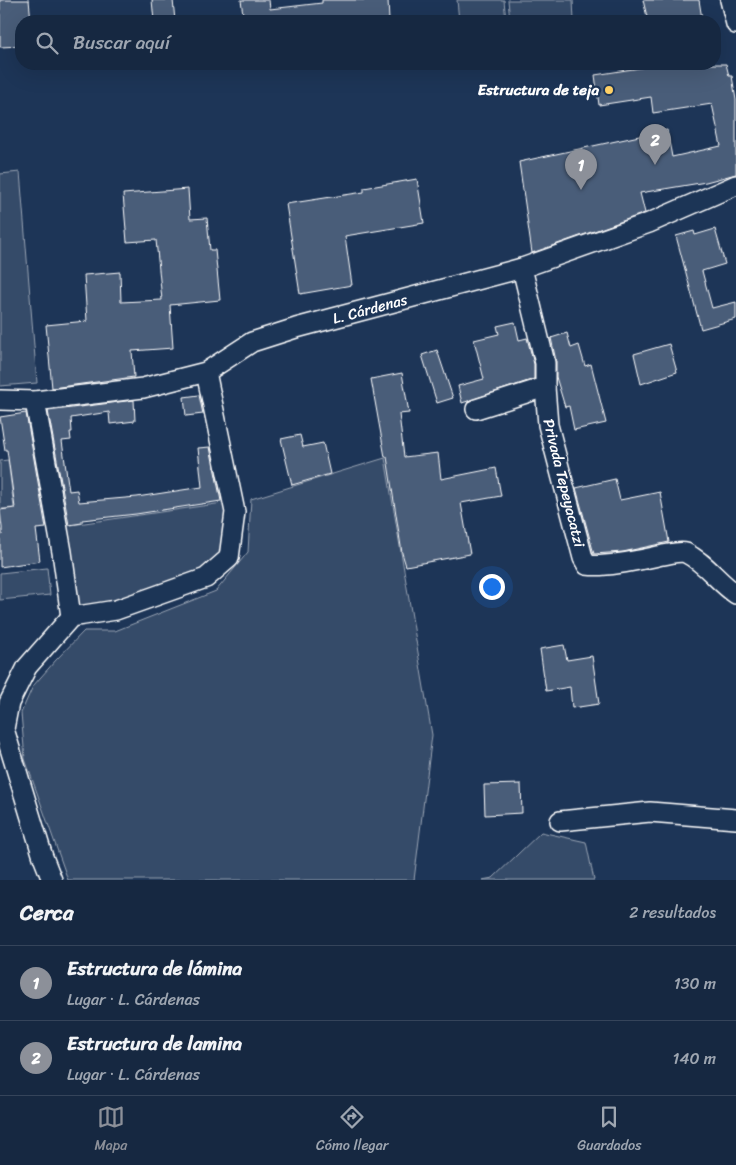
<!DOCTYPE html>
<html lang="es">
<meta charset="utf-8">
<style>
body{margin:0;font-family:Sriracha,sans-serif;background:#1f3048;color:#f1f3f6}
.you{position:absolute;left:491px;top:586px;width:18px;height:18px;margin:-12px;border:4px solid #fff;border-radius:50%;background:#1a73e8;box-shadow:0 0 0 8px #1a73e833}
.badge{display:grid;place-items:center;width:32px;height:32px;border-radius:50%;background:#8c9099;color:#fff;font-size:16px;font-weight:700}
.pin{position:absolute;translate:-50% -41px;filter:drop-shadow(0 1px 2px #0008)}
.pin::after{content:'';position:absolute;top:26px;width:18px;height:15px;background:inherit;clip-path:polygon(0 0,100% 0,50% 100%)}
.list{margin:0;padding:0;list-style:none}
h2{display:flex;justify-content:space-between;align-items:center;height:65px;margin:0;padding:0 20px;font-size:21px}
h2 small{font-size:16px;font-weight:400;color:#9ea6b1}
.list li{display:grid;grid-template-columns:32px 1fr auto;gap:15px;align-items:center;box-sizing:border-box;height:75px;padding:0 20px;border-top:1px solid #35445a}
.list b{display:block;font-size:19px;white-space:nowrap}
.list p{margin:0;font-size:16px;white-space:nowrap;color:#9ea6b1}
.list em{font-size:16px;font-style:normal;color:#9ea6b1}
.icon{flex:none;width:28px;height:28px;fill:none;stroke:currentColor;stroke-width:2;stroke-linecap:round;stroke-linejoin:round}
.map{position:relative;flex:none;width:736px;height:880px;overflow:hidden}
.search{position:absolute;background:#162841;box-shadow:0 5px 20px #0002;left:15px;right:15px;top:15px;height:55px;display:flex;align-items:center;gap:12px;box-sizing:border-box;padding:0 18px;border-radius:20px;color:#9ea6b1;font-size:19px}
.sheet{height:215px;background:#162841}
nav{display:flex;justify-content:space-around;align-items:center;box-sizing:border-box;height:70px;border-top:1px solid #35445a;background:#162841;font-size:14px;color:#9ea6b1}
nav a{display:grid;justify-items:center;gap:2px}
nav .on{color:#8c9099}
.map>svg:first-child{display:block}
.green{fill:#364b69;stroke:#9aa5b4}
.building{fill:#4a5d79;stroke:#fff}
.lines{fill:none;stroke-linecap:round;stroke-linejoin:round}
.minor-casing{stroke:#fff;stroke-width:22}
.minor{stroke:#1d3557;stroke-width:19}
.poi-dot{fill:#ffd166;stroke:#1d3557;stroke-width:2}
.labels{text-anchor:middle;stroke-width:4.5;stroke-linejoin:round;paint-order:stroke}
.poi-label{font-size:15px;font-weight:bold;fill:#fff;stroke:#1d3557;text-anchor:end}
.street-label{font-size:15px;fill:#fff;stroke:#1d3557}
</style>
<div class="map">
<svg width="736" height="880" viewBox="0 0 736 880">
<rect width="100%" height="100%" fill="#1d3557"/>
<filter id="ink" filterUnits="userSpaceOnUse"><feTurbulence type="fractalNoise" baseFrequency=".02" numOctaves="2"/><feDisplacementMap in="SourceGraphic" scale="10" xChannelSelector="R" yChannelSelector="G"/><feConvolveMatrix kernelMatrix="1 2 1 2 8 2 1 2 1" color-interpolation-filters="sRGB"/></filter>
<g filter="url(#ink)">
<g class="green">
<path d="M457,0h47l2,21h-47z"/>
<path d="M508,0h65l1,21h-64z"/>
<path d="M20,172l17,211 -37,3v-212z"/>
<path d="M385,458l47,277 -18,145h-346l-43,-121 -4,-46 12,-27 23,-26 28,-29h31l101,-40 32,-39 3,-53z"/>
<path d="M8,460l6,48 -14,1v-48z"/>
<path d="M223,503l4,11 -2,43 -23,18 -89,30 -37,4 -12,-83z"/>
<path d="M47,568l3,27 -50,5v-27z"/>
<path d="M541,832l45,10 8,38h-112l11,-2z"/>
</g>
<g class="building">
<path d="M0,0h29l2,21h-10v25l-21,1z"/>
<path d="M152,0h21l2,21h-21z"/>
<path d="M241,0h28l1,9 52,-6v-3h66l1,21h-145z"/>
<path d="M643,0h56l3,19 -14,2h-40z"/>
<path d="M645,64h81l3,12h3l4,24v74l-30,8 -66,11 5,20 -113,40 -13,-91 148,-32 5,27 49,-11 -9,-42 -59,9 -2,-16 -52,8 -4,-30 51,-8z"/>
<path d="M417,179l7,44 -79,13 7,49 -52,9 -14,-90 78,-12v-4z"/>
<path d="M188,189l2,30 17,-1 3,32h5l5,50 -50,5 3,43 -41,3 2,26 -82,11 -6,-63 41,-4 -3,-46 36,-3 1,30 41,-2 -6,-60 -29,2 -4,-48z"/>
<path d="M715,229l10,35 -23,7 10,37 24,-6v17l-35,10 -25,-93 18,-5 1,4z"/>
<path d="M515,322l4,18 8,-2 7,26v15l-72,24 -4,-17 26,-7 -10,-39 25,-6 -2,-8z"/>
<path d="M567,333l4,15 8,-3 6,21 6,-2 15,59 -32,7 -5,-24 -4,1 -9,-30v-16l-5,-23z"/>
<path d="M669,344l8,28 -36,12 -7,-30z"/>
<path d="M437,350l16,48 -16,5 -15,-48z"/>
<path d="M402,373l7,40 -10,1 5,43 34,-4 3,26 55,-11 5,28 -40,7 9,51 -64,12 -4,-13 -15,-96h-2l-14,-78z"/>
<path d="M199,395l4,19 -17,2 -2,-19z"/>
<path d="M134,400l1,21 -25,3 -1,-12 -38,6 1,14h-2l1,8 -9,1 7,50 8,-1 2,12 58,-5 65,-10 -4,-39 12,-1 11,54 -85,13 -54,6v3l-13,2 -21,-114z"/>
<path d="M26,413l20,115 -10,1 4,32 -40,6v-32h2v-7l-2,-18 15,-2 -8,-58h-2l-5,-33z"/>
<path d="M300,435l3,12 20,-4 7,31 -38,11 -11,-46z"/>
<path d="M615,479l5,21 40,-8 9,50 -46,10 -29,2 -18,-66z"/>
<path d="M564,645l3,15 25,-4 7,48 -27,4 -2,-21 -24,4 -6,-42z"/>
<path d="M521,784l1,29 -37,2 -1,-30z"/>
</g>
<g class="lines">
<defs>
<g id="minor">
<path d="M730,0l6,24"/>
<path d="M522,268l23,95v24l3,38 35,133 4,7c20,3 56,-6 76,-10 7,-1 17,-4 23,-2 20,10 32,29 50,41"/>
<path d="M0,400l35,1 108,-13 63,-16 46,-30 44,-14 226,-60 127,-45 87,-38"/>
<path d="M35,401l27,151 9,65 45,-7 90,-32 23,-20 6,-46 -29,-140"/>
<path d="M476,409l69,-22"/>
<path d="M560,821l90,-9 86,7"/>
<path d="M52,880l-9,-23 -39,-128 5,-26 18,-36 44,-50"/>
</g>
</defs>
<use href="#minor" class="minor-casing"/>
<use href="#minor" class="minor"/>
</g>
</g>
<circle class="poi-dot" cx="609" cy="90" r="5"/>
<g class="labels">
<g class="poi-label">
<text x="599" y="95">Estructura de teja</text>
</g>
<g class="street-label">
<text transform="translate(370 309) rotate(-15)" y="5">L. Cárdenas</text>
<text transform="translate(564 483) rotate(76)" y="5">Privada Tepeyacatzi</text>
</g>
</g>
</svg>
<div class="you"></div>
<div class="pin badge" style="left:581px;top:190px">1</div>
<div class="pin badge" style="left:655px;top:165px">2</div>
<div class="search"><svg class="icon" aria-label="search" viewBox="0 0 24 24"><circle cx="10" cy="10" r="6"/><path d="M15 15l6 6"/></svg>Buscar aquí</div>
</div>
<section class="sheet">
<h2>Cerca<small>2 resultados</small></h2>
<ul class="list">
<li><span class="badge">1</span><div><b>Estructura de lámina</b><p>Lugar · L. Cárdenas</p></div><em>130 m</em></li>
<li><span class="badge">2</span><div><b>Estructura de lamina</b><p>Lugar · L. Cárdenas</p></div><em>140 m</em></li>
</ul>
</section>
<nav>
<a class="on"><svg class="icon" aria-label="map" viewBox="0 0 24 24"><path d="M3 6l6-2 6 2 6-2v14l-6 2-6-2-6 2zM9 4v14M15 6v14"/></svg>Mapa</a>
<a><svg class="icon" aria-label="directions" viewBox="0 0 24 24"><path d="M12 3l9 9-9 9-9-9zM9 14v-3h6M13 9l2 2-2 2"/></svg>Cómo llegar</a>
<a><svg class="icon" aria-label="saved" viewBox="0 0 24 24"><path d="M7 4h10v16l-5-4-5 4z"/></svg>Guardados</a>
</nav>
